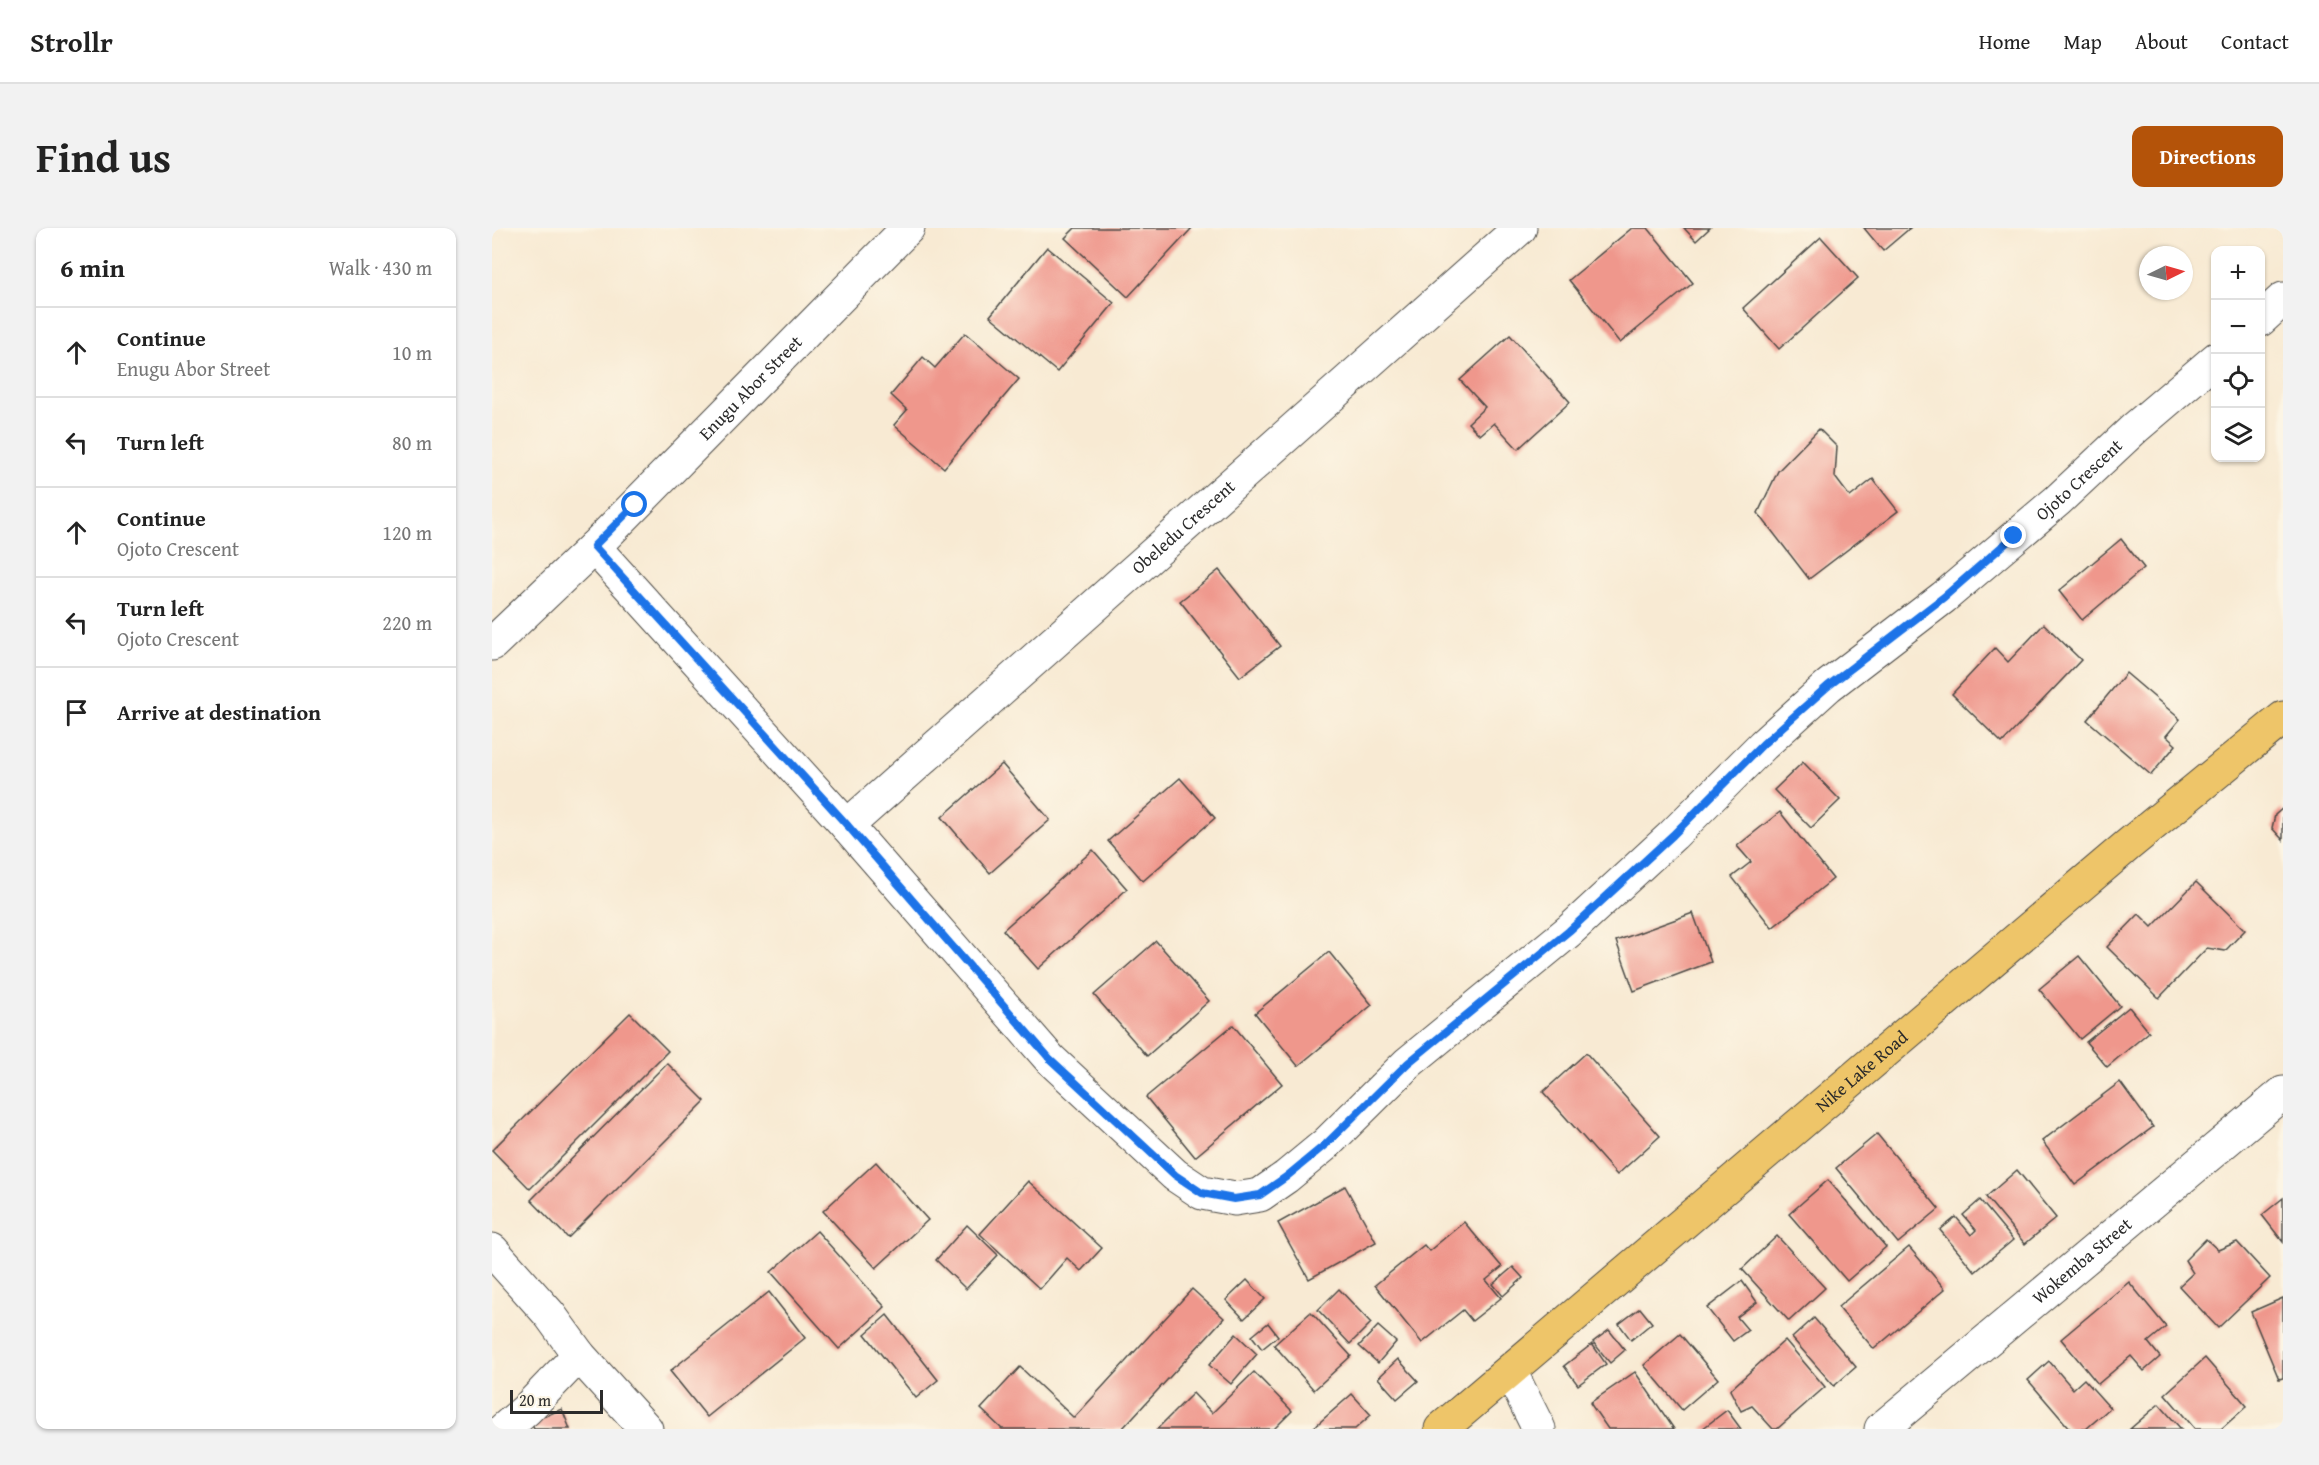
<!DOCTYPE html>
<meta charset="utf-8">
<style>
body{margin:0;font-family:"Gentium Book Plus",serif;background:#f2f2f2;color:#222}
.controls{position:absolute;right:18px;top:18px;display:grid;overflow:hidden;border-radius:12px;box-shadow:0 2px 4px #0004}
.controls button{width:54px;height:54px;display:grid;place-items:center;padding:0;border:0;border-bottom:2px solid #e0e0e0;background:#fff;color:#222;font:30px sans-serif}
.compass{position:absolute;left:1647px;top:18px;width:54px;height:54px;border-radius:50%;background:#fff;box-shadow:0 2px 4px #0004;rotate:85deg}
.scale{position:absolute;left:18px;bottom:15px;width:93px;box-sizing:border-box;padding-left:6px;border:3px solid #2b2b2b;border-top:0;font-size:16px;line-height:21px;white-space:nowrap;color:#2b2b2b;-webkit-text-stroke:4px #fcf5e5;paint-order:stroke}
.stop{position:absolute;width:18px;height:18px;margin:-14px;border:4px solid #1a73e8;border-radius:50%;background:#fff}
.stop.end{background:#1a73e8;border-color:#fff;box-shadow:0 2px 6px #0008}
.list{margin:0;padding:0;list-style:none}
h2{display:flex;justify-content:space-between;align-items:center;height:78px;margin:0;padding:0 24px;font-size:26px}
h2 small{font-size:20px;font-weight:400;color:#767676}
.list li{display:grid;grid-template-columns:39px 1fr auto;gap:18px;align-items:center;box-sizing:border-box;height:90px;padding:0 24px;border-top:2px solid #e0e0e0}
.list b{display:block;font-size:22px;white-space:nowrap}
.list p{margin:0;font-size:20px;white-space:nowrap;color:#767676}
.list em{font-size:20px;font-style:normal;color:#767676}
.icon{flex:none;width:33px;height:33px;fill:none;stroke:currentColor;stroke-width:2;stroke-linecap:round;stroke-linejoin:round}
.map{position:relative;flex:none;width:1791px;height:1201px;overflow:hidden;border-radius:12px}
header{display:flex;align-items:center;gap:36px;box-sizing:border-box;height:84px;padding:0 30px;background:#fff;border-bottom:2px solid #e0e0e0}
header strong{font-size:28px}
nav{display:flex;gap:33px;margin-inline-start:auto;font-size:21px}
.intro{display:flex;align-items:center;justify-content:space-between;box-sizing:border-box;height:144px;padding:0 36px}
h1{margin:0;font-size:42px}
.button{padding:15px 27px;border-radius:12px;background:#b45309;color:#fff;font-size:21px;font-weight:700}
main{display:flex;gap:36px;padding:0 36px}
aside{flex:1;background:#fff;border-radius:12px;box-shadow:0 2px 4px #0004}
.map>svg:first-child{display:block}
.building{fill:#ef978c}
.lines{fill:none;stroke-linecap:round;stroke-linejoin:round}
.street-casing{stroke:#4a4844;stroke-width:35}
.primary-casing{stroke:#4a4844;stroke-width:35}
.street{stroke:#fff;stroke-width:33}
.primary{stroke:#eec569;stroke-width:33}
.route{stroke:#1a73e8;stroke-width:8}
.labels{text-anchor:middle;stroke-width:5;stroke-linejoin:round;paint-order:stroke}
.street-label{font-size:18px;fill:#2b2b2b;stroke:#fcf5e5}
</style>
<header>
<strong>Strollr</strong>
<nav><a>Home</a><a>Map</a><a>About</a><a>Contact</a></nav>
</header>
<div class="intro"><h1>Find us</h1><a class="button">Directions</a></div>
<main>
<aside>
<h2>6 min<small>Walk · 430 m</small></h2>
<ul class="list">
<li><svg class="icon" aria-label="ahead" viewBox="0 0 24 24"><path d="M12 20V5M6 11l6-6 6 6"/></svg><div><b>Continue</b><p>Enugu Abor Street</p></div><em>10 m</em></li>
<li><svg class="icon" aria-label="left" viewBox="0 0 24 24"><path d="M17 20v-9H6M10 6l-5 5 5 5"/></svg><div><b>Turn left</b></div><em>80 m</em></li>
<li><svg class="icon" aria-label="ahead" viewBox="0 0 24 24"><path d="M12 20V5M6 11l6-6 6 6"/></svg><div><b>Continue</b><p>Ojoto Crescent</p></div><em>120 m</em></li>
<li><svg class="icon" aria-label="left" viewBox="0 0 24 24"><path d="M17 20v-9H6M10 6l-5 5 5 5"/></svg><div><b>Turn left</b><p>Ojoto Crescent</p></div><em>220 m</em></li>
<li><svg class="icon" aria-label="arrive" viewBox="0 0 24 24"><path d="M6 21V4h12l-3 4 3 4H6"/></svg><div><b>Arrive at destination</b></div></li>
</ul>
</aside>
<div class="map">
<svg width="1791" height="1201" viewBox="0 0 1791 1201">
<rect width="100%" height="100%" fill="#fcf5e5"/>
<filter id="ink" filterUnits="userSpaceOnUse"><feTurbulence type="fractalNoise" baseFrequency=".0167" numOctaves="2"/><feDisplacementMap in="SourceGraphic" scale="12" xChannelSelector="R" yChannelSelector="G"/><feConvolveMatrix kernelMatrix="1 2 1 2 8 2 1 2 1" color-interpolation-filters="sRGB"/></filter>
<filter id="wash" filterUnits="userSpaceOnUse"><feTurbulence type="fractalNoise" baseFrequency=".008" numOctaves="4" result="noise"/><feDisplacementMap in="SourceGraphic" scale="24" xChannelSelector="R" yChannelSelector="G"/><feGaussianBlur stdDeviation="1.35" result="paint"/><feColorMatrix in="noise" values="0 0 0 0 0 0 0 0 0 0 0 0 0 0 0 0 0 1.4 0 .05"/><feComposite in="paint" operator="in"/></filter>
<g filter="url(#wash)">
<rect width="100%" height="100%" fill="#f8ead3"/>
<g id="blocks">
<g class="building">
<path d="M583,0h117l-64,69 -63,-59z"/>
<path d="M1140,0h16l45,55 -73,60 -51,-63z"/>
<path d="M1192,0h26l-14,13z"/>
<path d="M1372,0h46l-27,23z"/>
<path d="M1329,9l37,41 -79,71 -36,-41z"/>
<path d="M555,19l67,56 -57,69 -67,-56z"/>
<path d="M473,105l54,46 -75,89 -50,-43 13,-15 -16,-15 32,-38 12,11z"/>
<path d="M1018,107l60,67 -52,47 -24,-26 -14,12 -12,-12 17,-16 -25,-27z"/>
<path d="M1327,201l18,18 -2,30 15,20 23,-18 25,32 -89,68 -51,-66 20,-42z"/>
<path d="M1629,311l23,29 -62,52 -23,-29z"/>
<path d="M727,342l61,76 -40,31 -60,-76z"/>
<path d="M1552,396l37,36 -79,83 -50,-49 43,-46 13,14z"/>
<path d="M1634,445l54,46 -14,17 10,9 -25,30 -64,-55z"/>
<path d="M1311,534l37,38 -29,28 -37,-38z"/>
<path d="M510,536l48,56 -60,53 -48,-56z"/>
<path d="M688,550l35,40 -72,63 -35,-40z"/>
<path d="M1791,580v32l-11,-12 3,-13z"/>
<path d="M1288,584l53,67 -61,49 -40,-51 19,-15 -14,-16z"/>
<path d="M601,622l34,39 -89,80 -35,-39z"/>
<path d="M1704,654l49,48 -20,21 -18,-3 -48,50 -52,-51 32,-33 13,13z"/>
<path d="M1201,685l18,49 -77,29 -18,-50z"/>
<path d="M664,713l53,60 -62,55 -53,-61z"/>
<path d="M837,724l43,53 -74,61 -43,-53z"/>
<path d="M1587,728l41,50 -40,33 -41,-50z"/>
<path d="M1637,779l20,25 -42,35 -21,-25z"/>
<path d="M138,785l38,38 -138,138 -38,-39z"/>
<path d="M741,797l49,59 -87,73 -49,-60z"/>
<path d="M1094,825l74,83 -43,39 -74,-83z"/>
<path d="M175,835l38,38 -137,137 -37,-38z"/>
<path d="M1628,854l33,45 -78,58 -33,-44z"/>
<path d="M1385,906l62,75 -41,34 -62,-75z"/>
<path d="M384,934l52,58 -52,48 -53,-57z"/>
<path d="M1525,942l39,48 -31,26 -39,-47z"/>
<path d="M1336,952l58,67 -39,34 -58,-67z"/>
<path d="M536,953l74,67 -21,23 -14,-13 -27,31 -60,-55z"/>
<path d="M853,958l31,56 -67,37 -31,-56z"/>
<path d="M1791,970v44l-21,-27z"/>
<path d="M1488,972l33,40 -38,32 -35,-42 16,-13 15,18 5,-5 -13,-15z"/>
<path d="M972,994l38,45 -16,13 15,18 -29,23 -9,-11 -41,33 -47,-58 49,-40 5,6z"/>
<path d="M475,997l31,30 -32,34 -30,-29z"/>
<path d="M325,1003l68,76 -46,42 -68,-77z"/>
<path d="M1285,1008l48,52 -36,33 -47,-52z"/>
<path d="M1714,1011l12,11 19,-8 33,36 -52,50 -39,-42 14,-13 -8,-13z"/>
<path d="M1417,1019l36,42 -71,60 -36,-42z"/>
<path d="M1021,1039l10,11 -20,18 -10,-12z"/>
<path d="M755,1052l18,19 -21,20 -18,-19z"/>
<path d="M1250,1053l15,21 -20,15 11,13 -15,11 -26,-33z"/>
<path d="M1637,1054l37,45 -18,15 12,15 -16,14 -13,-15 -33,28 -37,-45z"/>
<path d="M700,1061l32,29 -102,111h-120l-21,-20 39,-42 54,51z"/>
<path d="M847,1061l32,34 -21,21 -32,-34z"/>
<path d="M277,1064l36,46 -98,79 -37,-46z"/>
<path d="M1791,1070v80l-4,1 -28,-67z"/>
<path d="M1148,1080l12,15 -21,17 -12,-16z"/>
<path d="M819,1084l40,44 -37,34 -40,-45z"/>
<path d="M395,1087l51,65 -22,18 -51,-64z"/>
<path d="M1322,1090l42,49 -22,19 -42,-48z"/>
<path d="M776,1095l10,13 -16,13 -10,-13z"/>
<path d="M886,1098l18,16 -18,21 -19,-17z"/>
<path d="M1117,1102l16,20 -15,13 -17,-21z"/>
<path d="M744,1106l21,20 -26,30 -22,-19z"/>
<path d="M1188,1106l38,45 -36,31 -38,-45z"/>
<path d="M1293,1112l40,47 -48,42h-4l-21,-23 -11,5 -11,-21z"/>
<path d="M1100,1116l14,20 -28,21 -14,-19z"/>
<path d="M1713,1130l42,48 -26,23h-26l-30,-35z"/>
<path d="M906,1131l20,22 -21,18 -19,-21z"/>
<path d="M1557,1133l24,28 11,-10 26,29 -24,21h-16l-42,-49z"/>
<path d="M762,1144l38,39 -18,18h-117l36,-36 19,20z"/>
<path d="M1143,1144l39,57h-66l-18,-26z"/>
<path d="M860,1166l19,21 -16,14h-43z"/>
<path d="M1667,1176l22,25h-51z"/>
<path d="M70,1181l8,20h-36l-3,-7z"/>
<path d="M1235,1182l14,19h-39z"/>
</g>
</g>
</g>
<g filter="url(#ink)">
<use href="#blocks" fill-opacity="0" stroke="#4a4844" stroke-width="1.5"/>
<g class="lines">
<defs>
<g id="street">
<path d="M1768,92l23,-21"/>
<path id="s1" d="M102,319l253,279 203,233 125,116 27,18 33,6 25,-4 26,-18 40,-33 82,-81 161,-132 104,-96 90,-90 65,-59 116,-89 113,-96 78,-73 81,-69"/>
<path id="s2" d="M0,416l102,-97 314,-319"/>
<path id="s3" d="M355,598l673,-598"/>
<path d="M0,1022l58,65 29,40 67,74"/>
<path d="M1018,1143l29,58"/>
<path d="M12,1201l22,-19 53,-55"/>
<path id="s4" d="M1389,1201l402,-336"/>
</g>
<g id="primary">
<path id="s5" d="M949,1201l687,-584 155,-127"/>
</g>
</defs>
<use href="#street" class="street-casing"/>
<use href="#primary" class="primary-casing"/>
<use href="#street" class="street"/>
<use href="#primary" class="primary"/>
</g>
</g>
<g class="lines" filter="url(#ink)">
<path class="route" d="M143,277l-41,41 254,280 202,233 125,116 27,18 32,6 26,-4 26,-18 40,-33 82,-81 161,-132 104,-96 90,-91 65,-58 116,-89 70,-61"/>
</g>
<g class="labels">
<g class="street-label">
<text dy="6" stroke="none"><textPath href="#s2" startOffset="364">Enugu Abor Street</textPath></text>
<text dy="6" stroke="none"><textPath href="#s1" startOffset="2036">Ojoto Crescent</textPath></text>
<text dy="6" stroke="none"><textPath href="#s3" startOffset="450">Obeledu Crescent</textPath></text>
<text dy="6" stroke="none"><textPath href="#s5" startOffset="552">Nike Lake Road</textPath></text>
<text dy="6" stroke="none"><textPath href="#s4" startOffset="262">Wokemba Street</textPath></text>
</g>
</g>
</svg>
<div class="controls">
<button>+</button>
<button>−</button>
<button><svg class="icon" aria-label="locate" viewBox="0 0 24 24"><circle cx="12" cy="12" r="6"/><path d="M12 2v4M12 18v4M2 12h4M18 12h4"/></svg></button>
<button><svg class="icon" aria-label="layers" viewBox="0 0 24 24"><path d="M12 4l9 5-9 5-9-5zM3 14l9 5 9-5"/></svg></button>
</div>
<svg class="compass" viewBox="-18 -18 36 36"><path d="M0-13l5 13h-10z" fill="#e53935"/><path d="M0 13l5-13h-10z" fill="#767676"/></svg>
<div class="scale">20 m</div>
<div class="stop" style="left:143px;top:277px"></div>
<div class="stop end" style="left:1522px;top:308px"></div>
</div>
</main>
